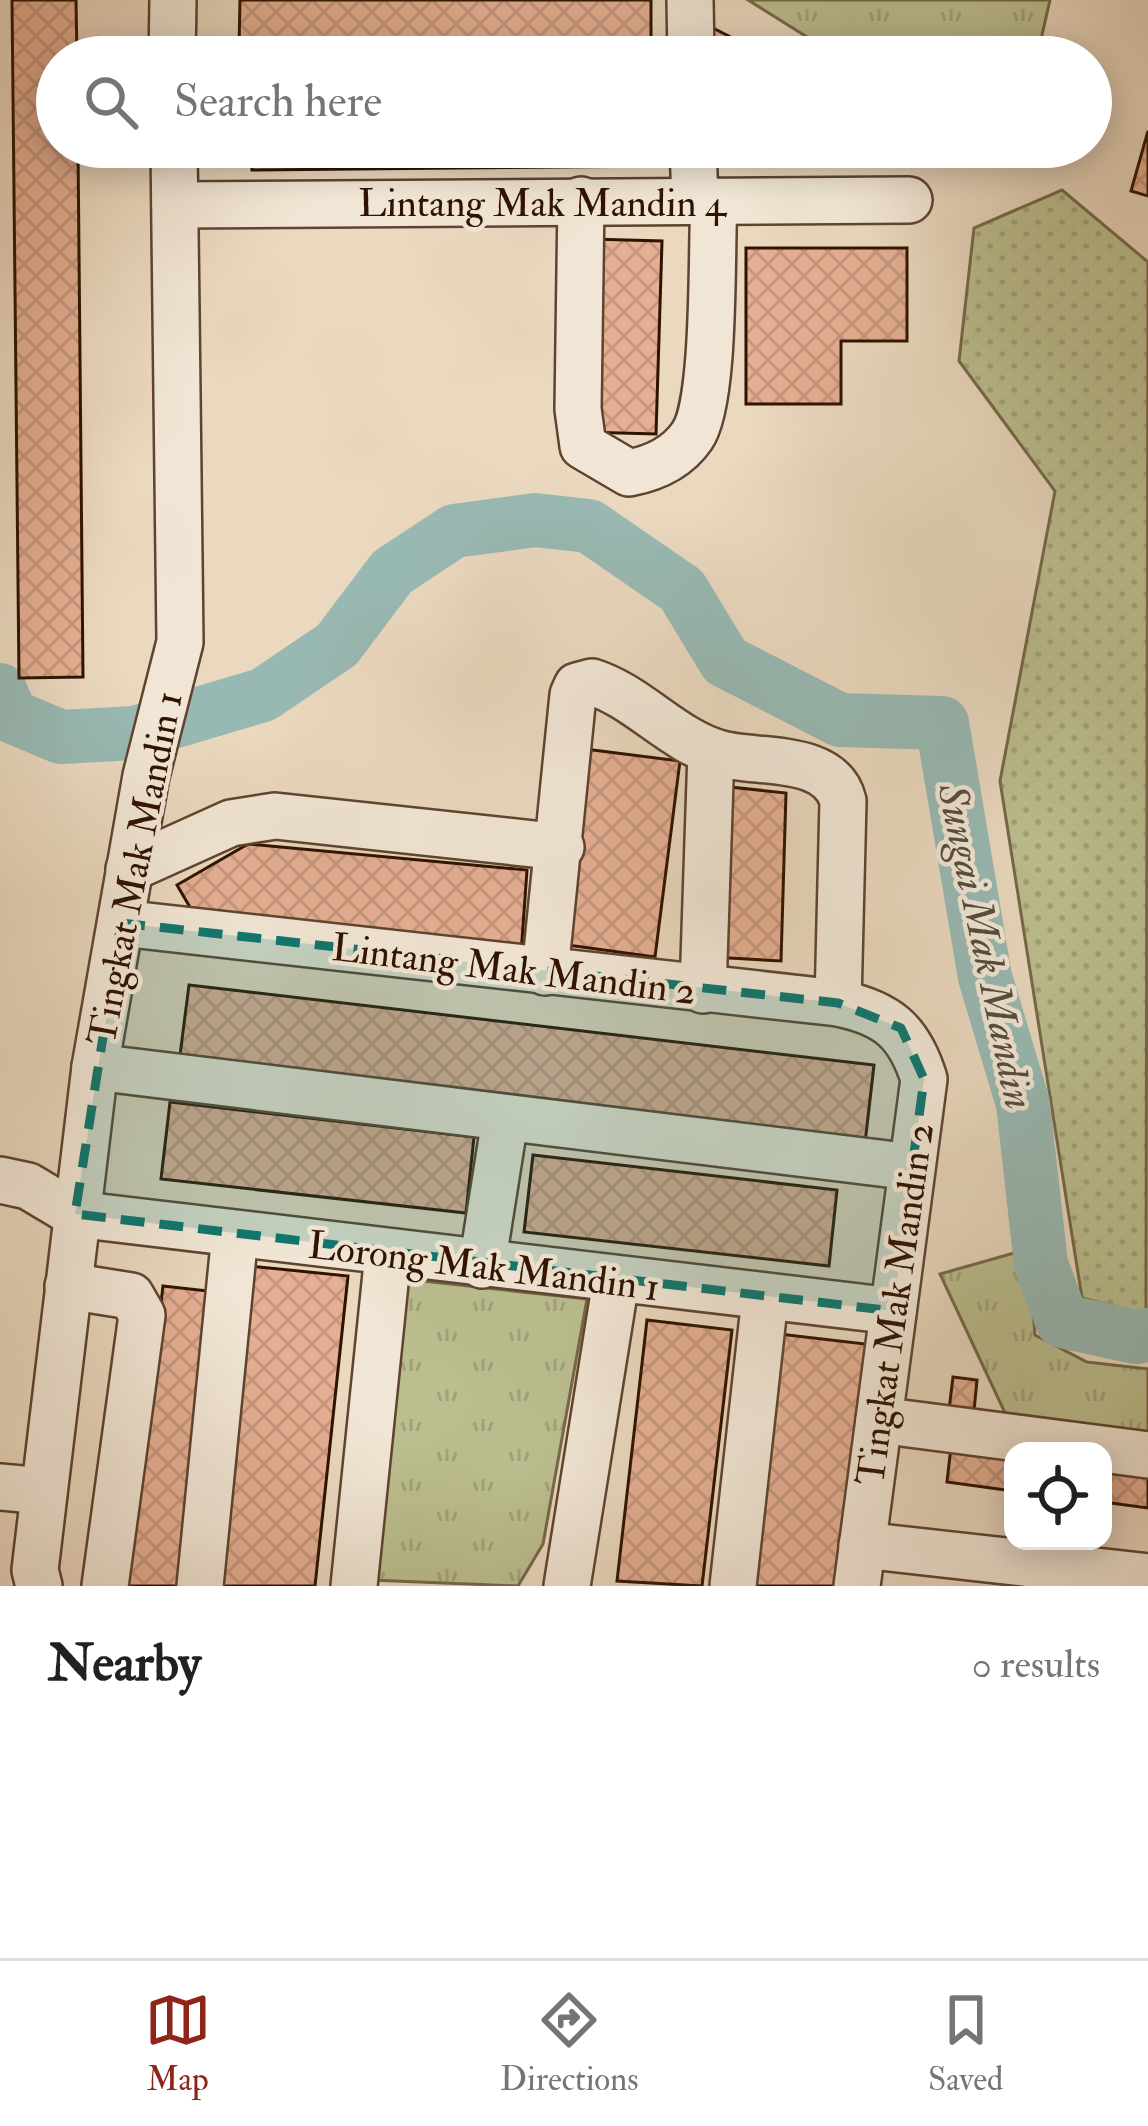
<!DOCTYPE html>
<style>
body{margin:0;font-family:"IM FELL Double Pica",serif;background:#f6f6f6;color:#202124}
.controls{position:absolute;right:36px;bottom:36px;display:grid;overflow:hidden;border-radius:24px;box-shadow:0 6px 30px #0003}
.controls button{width:108px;height:108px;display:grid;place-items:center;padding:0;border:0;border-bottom:3px solid #e0e0e0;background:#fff;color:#202124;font:60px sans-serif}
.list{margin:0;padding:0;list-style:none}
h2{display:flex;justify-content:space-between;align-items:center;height:156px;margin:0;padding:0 48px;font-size:51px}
h2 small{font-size:39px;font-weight:400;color:#757577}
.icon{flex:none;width:66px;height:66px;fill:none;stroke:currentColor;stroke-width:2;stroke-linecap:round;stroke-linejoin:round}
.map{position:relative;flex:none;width:1148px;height:1586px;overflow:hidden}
.search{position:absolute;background:#fff;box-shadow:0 6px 30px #0003;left:36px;right:36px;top:36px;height:132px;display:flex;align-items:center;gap:30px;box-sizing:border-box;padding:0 42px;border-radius:66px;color:#757577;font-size:45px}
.sheet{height:372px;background:#fff}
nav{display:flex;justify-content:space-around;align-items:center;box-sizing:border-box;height:168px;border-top:3px solid #e0e0e0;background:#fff;font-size:33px;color:#757577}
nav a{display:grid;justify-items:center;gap:6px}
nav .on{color:#8f2418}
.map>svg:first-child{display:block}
.grass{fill:url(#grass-dots);stroke:#756848;stroke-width:3}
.park{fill:url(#park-tufts);stroke:#756848;stroke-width:3}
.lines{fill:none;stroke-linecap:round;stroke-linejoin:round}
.river{stroke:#98b9b3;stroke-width:54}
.building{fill:url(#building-cross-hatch);stroke:#2f1200;stroke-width:3}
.minor-casing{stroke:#5e4430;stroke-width:50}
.minor{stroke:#f1e6d5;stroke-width:45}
.marked{fill:#0f766e;fill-opacity:0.2;stroke:#0f766e;stroke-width:9;stroke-dasharray:24 15;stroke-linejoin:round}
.labels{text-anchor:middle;stroke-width:9;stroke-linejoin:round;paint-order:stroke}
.street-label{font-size:39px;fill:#2f1200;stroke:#f1e6d5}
.water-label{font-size:42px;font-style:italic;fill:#544c3f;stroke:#f1e6d5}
</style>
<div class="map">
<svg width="1148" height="1586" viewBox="0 0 1148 1586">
<defs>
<pattern id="grass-dots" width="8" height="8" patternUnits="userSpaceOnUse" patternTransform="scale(3)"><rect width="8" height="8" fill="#bbbe8f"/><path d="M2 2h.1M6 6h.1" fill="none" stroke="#a1a27a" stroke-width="1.8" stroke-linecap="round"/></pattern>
<pattern id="park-tufts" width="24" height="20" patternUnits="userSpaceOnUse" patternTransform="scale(3)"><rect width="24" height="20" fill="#bbbe8f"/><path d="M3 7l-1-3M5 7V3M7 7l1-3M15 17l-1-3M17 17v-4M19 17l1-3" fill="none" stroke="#a1a27a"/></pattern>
<pattern id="building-cross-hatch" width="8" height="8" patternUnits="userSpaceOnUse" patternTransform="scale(3)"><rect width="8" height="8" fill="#e5af93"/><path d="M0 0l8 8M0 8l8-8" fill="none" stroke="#c5967d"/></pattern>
</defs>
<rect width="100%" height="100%" fill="#ead8bf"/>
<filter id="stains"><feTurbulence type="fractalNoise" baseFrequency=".00167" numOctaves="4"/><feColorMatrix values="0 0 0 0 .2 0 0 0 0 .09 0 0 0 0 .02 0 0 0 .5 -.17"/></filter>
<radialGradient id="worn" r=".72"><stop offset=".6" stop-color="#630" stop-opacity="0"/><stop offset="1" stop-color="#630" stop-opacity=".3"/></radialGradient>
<path class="grass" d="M1062,190l86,72 -2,1053 -64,-17 -82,-517 55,-290 -96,-130 15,-133z"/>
<g class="park">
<path d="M748,0h302l-13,57h-198z"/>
<path d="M1028,1249l7,86 52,27 61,7v75l-135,-14 -73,-156z"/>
<path d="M404,1279l183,20 -44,245 -25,42 -147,-6z"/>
</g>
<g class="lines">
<path class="river" d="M0,690l11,26 50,21 74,-4 128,-38 74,-50 55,-73 62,-41 81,-11 54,6 93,64 43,71 115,59 102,3 43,254 38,127 18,160 21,57 74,16 12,-2"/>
</g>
<g class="building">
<path d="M12,0h64l1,57h-20v90h21l5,530 -64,1z"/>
<path d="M240,0h411v45l-412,3z"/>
<path d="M709,26l61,31h-61z"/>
<path d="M1148,131v65l-17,-5z"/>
<path d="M252,147h412v19l-412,4z"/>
<path d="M708,147h170l1,10 -172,2z"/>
<path d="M590,239l72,2 -6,193 -72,-2z"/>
<path d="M746,248h161v93h-66v63h-95z"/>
<path d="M585,749l95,12 -25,196 -95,-13z"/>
<path d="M721,786l65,7 -5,168 -68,-4z"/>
<path d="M248,844l279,26 -7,98 -319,-42 -24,-41z"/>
<path d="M189,985l685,80 -9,78 -686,-80z"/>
<path d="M170,1102l304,35 -8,76 -305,-34z"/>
<path d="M533,1155l304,35 -8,76 -305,-34z"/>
<path d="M250,1266l98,10 -33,310h-99z"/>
<path d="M163,1286l63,7 -34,293h-64z"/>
<path d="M647,1320l85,10 -30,256 -85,-5z"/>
<path d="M779,1334l95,11 -28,241h-97z"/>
<path d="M953,1377l24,3 -4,41 -25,-3z"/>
<path d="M952,1438l61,13v40l-66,-9z"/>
<path d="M1103,1457l45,6v45l-45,-6z"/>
</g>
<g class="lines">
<defs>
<g id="minor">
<path d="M690,0l1,57"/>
<path d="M172,57l1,-57"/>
<path d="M693,147l2,53"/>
<path d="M581,200l-3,209 5,37 46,27c26,-5 48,-15 63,-37 24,-33 19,-188 22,-235"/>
<path d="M175,205l734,-5"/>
<path d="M129,869l102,-46 44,-7 286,31"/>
<path d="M121,923l717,80c49,10 71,28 86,76l-67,507"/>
<path d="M545,972l28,-277 4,-9 15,-4c47,15 81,59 129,72 39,10 110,-1 122,47l-5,202"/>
<path d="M703,990l8,-239"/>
<path d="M95,1067l817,100"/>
<path d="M0,1180l28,6 47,28 818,97"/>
<path d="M482,1265l23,-145"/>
<path d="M68,1286l63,10 11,19 -37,271"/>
<path d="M879,1420l269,35"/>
<path d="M0,1487l44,4"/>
<path d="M862,1545l286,32"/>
<path d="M39,1586l-4,-16 60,-503 51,-291 34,-134 -6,-495"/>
<path d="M200,1586l35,-352"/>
<path d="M354,1586l34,-332"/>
<path d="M567,1586l49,-305"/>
<path d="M733,1586l32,-288"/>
</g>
</defs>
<use href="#minor" class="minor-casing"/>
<use href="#minor" class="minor"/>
</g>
<path class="marked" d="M121,923l717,80 63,25 23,51 -31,232 -818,-97z"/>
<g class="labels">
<g class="street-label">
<text x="542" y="216">Lintang Mak Mandin 4</text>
<text transform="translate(134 868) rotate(-79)" y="14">Tingkat Mak Mandin 1</text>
<text transform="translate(514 968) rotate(7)" y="14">Lintang Mak Mandin 2</text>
<text transform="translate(484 1265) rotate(7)" y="14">Lorong Mak Mandin 1</text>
<text transform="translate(894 1304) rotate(-82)" y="14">Tingkat Mak Mandin 2</text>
</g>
<g class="water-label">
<text transform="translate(987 946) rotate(78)" y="15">Sungai Mak Mandin</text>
</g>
</g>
<rect width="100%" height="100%" filter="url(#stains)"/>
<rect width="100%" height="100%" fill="url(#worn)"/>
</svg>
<div class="controls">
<button><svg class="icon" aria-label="locate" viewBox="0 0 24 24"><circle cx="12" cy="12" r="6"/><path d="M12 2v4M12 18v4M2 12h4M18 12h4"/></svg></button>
</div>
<div class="search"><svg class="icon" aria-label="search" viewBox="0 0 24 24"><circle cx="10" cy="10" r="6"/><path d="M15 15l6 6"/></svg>Search here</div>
</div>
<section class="sheet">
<h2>Nearby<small>0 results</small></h2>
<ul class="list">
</ul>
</section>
<nav>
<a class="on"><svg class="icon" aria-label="map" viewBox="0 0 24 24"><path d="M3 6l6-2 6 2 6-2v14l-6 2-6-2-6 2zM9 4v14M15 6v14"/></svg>Map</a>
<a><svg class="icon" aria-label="directions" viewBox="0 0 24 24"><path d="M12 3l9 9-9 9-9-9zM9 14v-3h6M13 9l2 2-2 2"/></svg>Directions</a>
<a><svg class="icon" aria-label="saved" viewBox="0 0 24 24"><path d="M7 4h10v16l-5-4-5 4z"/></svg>Saved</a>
</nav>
